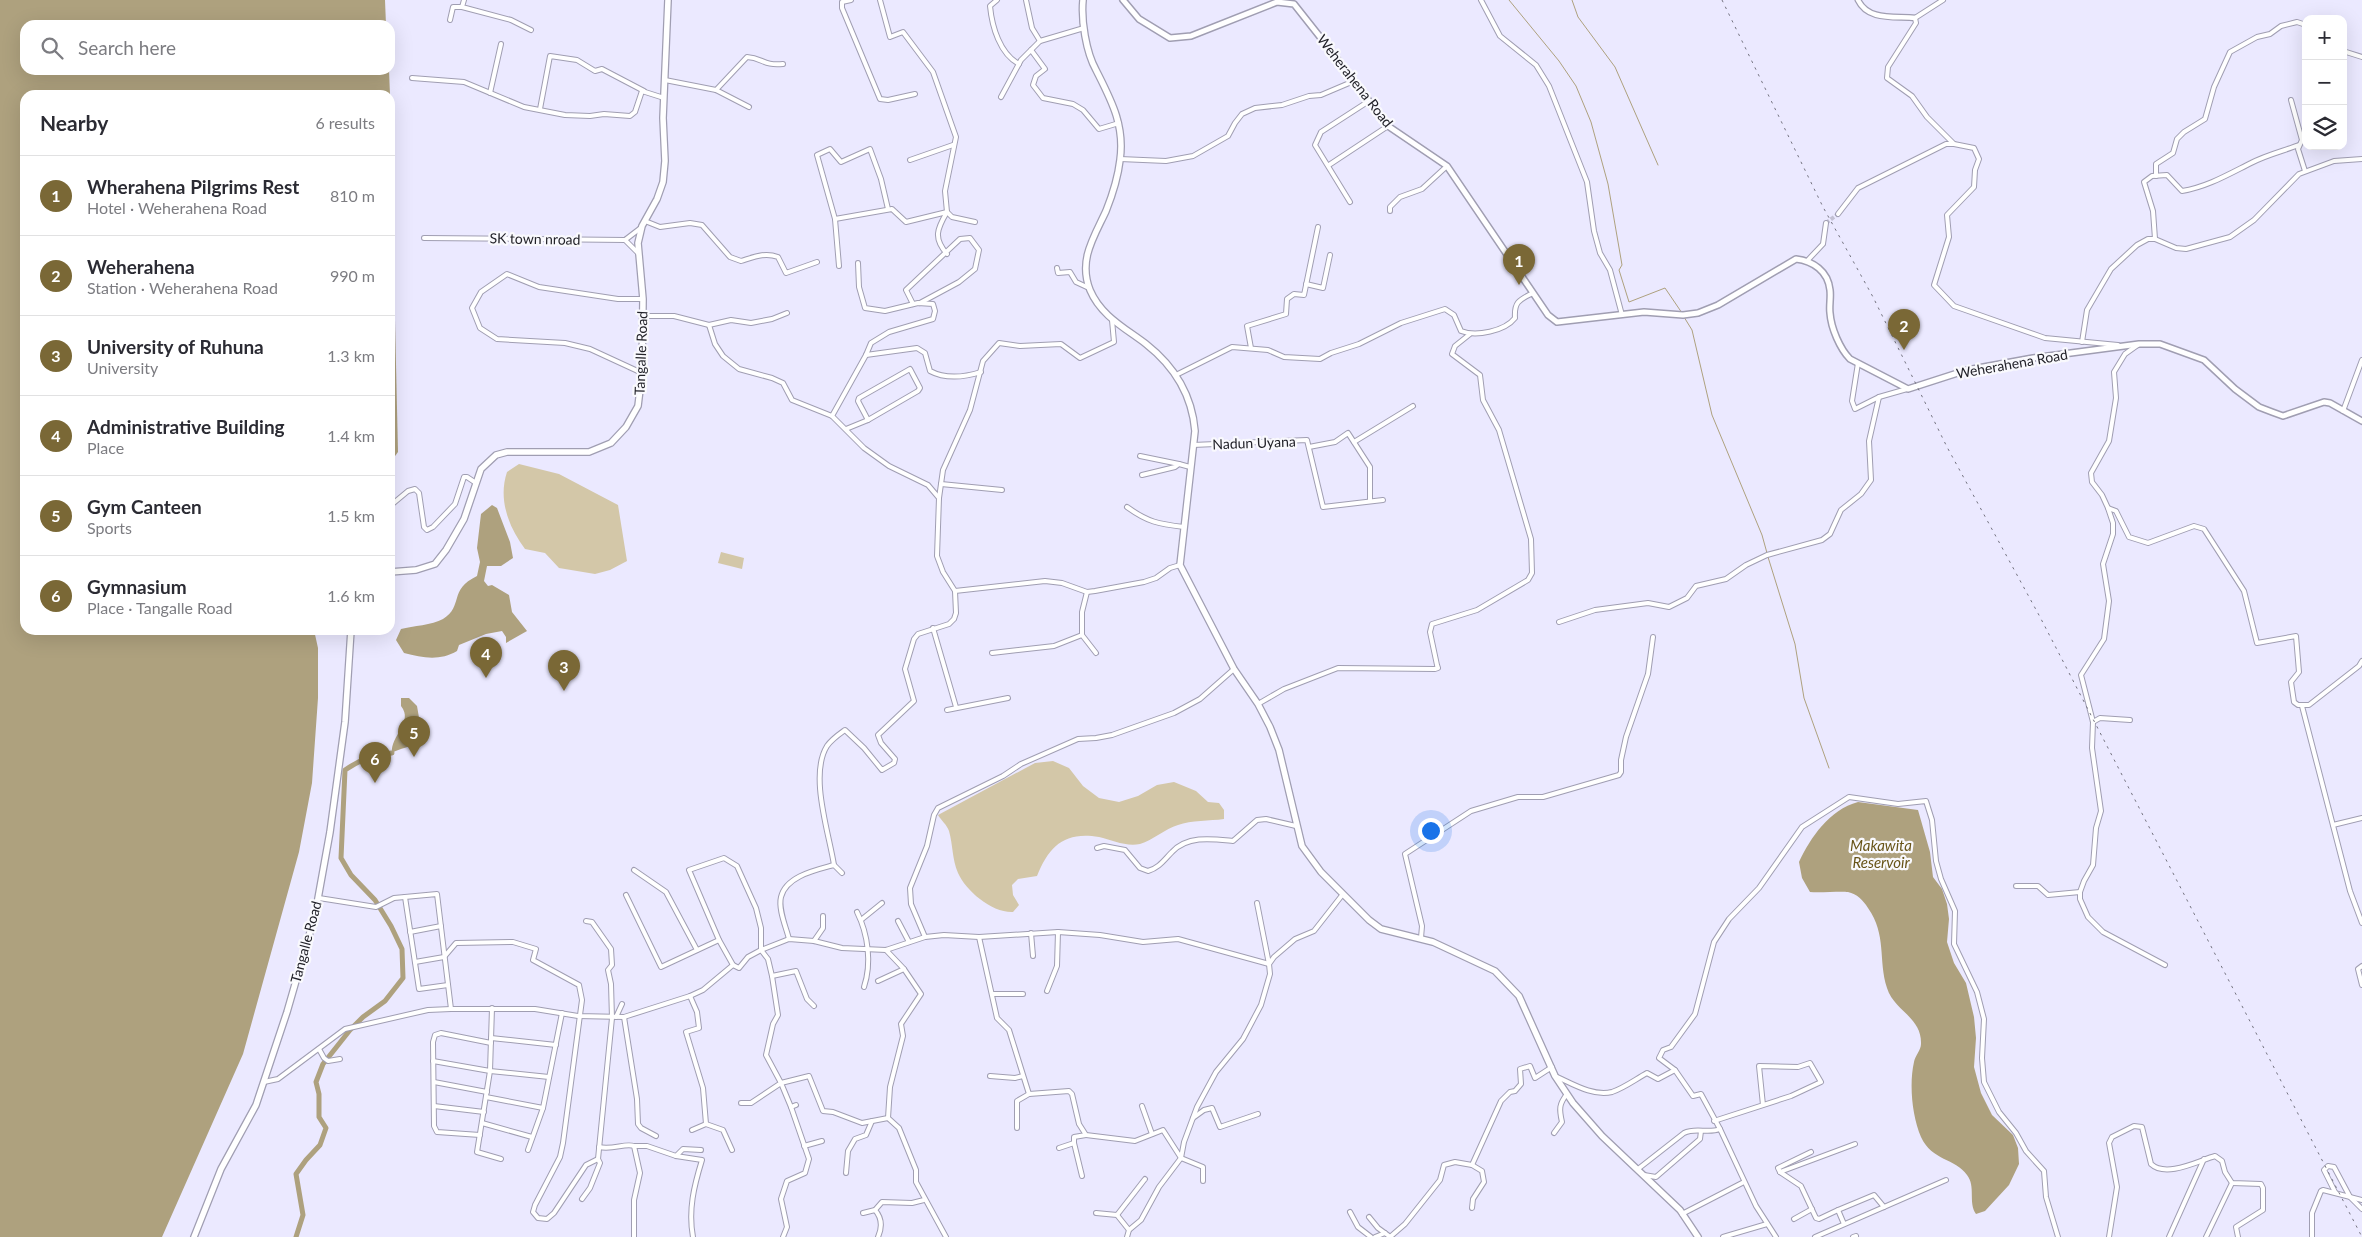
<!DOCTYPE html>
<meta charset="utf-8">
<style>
body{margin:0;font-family:Lato,sans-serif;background:#f7f7f7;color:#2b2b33}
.controls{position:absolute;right:15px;top:15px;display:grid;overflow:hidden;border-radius:10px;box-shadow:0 5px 20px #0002}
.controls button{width:45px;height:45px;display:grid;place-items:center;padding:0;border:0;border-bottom:1px solid #e1e1e2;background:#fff;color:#2b2b33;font:25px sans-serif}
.you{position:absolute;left:1430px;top:830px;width:18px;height:18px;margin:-12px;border:4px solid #fff;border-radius:50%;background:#1a73e8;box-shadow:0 0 0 8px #1a73e833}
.badge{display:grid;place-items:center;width:32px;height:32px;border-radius:50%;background:#7a6836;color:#fff;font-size:16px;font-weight:700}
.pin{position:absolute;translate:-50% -41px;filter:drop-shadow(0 1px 2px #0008)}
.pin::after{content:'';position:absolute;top:26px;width:18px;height:15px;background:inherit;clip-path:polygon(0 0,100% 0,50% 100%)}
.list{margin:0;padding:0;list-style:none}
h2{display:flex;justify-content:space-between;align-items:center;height:65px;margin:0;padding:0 20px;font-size:21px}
h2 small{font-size:16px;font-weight:400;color:#7c7c81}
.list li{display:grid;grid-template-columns:32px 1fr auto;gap:15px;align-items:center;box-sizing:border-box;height:80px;padding:0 20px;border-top:1px solid #e1e1e2}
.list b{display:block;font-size:19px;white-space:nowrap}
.list p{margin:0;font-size:16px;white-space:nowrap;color:#7c7c81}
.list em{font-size:16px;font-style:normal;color:#7c7c81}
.icon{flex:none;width:28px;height:28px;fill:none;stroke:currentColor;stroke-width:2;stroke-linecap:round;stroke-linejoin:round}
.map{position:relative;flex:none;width:2362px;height:1237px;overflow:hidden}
.search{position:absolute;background:#fff;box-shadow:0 5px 20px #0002;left:20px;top:20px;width:375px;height:55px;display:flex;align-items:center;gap:12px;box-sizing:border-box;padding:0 18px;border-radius:15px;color:#7c7c81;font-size:19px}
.panel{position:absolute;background:#fff;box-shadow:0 5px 20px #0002;left:20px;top:90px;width:375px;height:545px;border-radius:15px}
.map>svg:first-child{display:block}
.green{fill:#d3c7a8}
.water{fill:#aea17e}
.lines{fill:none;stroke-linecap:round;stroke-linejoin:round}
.stream{stroke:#aea17e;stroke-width:1}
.canal{stroke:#aea17e;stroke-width:5}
.minor-tunnel{stroke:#c3c1d4;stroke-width:4;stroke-dasharray:4 2;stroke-linecap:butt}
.minor-casing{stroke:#a09eb2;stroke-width:6}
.tertiary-casing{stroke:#a09eb2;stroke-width:7}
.secondary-casing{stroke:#a09eb2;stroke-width:8}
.primary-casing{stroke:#a09eb2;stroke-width:8}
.trunk-casing{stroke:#a09eb2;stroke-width:8}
.minor{stroke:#fff;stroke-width:4}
.tertiary{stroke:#fff;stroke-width:4.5}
.secondary{stroke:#fff;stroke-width:5}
.primary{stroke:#fff;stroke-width:5.5}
.trunk{stroke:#fff;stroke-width:5.5}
.rail{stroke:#757481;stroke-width:1;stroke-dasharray:2.5 5;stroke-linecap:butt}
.labels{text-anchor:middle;stroke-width:4.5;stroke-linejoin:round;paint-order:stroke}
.street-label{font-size:14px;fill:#222229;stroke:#f9f9fd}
.water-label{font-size:15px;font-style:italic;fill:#685418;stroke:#f9f9fd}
</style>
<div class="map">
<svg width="2362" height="1237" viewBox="0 0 2362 1237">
<rect width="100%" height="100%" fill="#ebe9ff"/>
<g class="green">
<path d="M519,464l40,10 59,31 9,56 -17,9 -15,4 -36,-6 -14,-15 -20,-4c-17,-23 -27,-50 -18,-77z"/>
<path d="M721,552l23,6 -2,11 -24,-6z"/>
<path d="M1053,761l16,7 14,18 16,12 20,4 19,-6 19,-11 17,-3 22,9 12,11 11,1 5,7v9c-14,2 -33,1 -46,6 -13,4 -25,15 -38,19 -14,3 -28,-4 -41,-7 -34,-6 -50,9 -62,39l-19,3 -6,6 1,10 6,10 -6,7c-21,1 -47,-21 -55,-39 -6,-14 -5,-28 -9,-42 -2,-6 -8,-11 -11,-16l97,-52z"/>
</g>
<g class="water">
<path d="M0,0h385l1,25h-361v45h364l1,25h-365v535h289l4,18v50l-6,85 -13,69 -56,202 -81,183h-162z"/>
<path d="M390,101l8,351 -8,11z"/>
<path d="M492,505l5,3 13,34 3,16 -12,8h-14l-3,15 4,5 4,-1 17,10 3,17 15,19 -21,12v-6l-4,-6 -16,3 -27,11 -2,6c-17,10 -34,7 -53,2l-8,-13 5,-11c12,-3 31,-4 42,-10 21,-13 5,-29 34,-43l3,-14 -3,-14 4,-34z"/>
<path d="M401,698h8l8,8 5,29 -3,8c-9,4 -19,5 -27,10 -2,-17 22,-31 9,-47z"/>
<path d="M1858,802l60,8 12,42 3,25 9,12 5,15 2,15 -2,23 7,21 12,20 8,34 2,21 -2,29 7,26 11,22 21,20 5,13 1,16 -10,21 -24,26 -9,3c-8,-11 0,-28 -9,-39 -12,-17 -35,-14 -46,-38 -9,-21 -12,-53 -7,-75 1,-6 7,-12 7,-18 1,-27 -27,-33 -34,-56 -9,-28 0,-53 -19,-80 -5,-8 -11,-14 -20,-16 -8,-1 -28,1 -38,0l-8,-14 -3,-16c12,-25 30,-52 59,-60z"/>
</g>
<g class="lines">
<g class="stream">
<path d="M1509,0l50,61 17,25 15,36 17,62 14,81 -3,5 10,32 36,-14 17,25"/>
<path d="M1572,0l6,17 37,50 43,98"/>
<path d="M1684,317l8,13 20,85 50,120 5,18"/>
<path d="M1768,557l27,87 9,54 25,70"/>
</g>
<path class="canal" d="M296,1237l7,-22 -7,-41 10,-14 14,-15 6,-17 -7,-11v-23l-3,-12 7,-18 27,-34 13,-13 22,-16 18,-23 -1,-29 -11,-23 -16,-26 -24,-25 -10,-17 4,-88c15,-10 28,-16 47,-17"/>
<path class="minor-tunnel" d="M1826,223l12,-9"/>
<defs>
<g id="minor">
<path d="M464,0l-2,7 49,13 20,10"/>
<path d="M851,0l-9,2v6l38,91 8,1 27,-6"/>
<path d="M880,0l10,37 13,-5 30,40 23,65 -11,54 2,21 5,5 23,5"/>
<path d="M997,0l-7,6c2,21 10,48 29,58"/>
<path d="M1026,0l6,28 8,13"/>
<path d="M1481,0l19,36 36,29 13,21 38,96 7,49 6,22 10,17 12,45"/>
<path d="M1943,0l-28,18 1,5 -28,44 -1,11 25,18 15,21 27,27 20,4 5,11 -4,11 -1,17 -27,28 2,22 -15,48 20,21 91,32 73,7"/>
<path d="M450,20l3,-13h9"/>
<path d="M1084,28l-44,13 -9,9 14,19 -9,7 -3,9 10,13 30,6 10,6 16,19 20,-6"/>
<path d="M2343,51l19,6"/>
<path d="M412,78l52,4 60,25 41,8 25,1 14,-2 26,2 5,-4 7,-21 22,7"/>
<path d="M665,80l51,10 33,17"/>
<path d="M716,90l31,-33c16,1 16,9 36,7"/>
<path d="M490,93l11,-49"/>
<path d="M1001,97l20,-37 10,-10"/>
<path d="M2291,100l11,40 -4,9 7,22"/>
<path d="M540,109l10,-53 27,4 18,11 7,-2 42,22"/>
<path d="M1120,159l46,2 27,-5 35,-20 7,-13 7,-9 13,-6 27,-3 27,-9 12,-1 33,-14"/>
<path d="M910,160l43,-15"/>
<path d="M1329,165l59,-39"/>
<path d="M2156,176v-12l17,-11 4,-14 7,-7 21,-13 9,-32 16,-35 27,-15 13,-3 11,-8 16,-4 9,3"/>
<path d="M1350,202l-35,-57 6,-13 48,-31"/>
<path d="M1390,211v-4l10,-10 22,-8 25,-23"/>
<path d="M1838,214l20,-26 88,-44h8"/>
<path d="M835,219l57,-10 14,13 41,-10"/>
<path d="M645,221l15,6 30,-4 12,2 28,32 11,4c13,-4 24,-9 37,-4l8,16 31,-11"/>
<path d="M424,238l201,2 17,-13"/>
<path d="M2155,239l-2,-28 -9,-29 8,-6 15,-1 15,16c25,-4 47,-17 69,-28 15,-8 32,-12 48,-18"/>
<path d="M625,240l13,13"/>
<path d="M947,254c-14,-16 -10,-25 0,-42"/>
<path d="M1807,261l16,-17 3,-21"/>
<path d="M839,266l-4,-47 -18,-64 13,-6 11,13 29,-13 11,30 7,30"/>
<path d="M1057,268l1,5 12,-1 6,10 13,6"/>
<path d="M1306,284l17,4 7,-33"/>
<path d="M913,304l-7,-14 54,-51 10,-1 9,12 -4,19 -16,13 -39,21"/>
<path d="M643,316h31l35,9 22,-5 20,3 21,-4 15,-6"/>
<path d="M709,325l6,19 8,12 16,13 33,9 11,5 9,17 40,16"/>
<path d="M2082,342l5,-32 24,-41 26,-24 11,-6h7l21,9 10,1 44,-12 24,-17 45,-46 35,-13 28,-2"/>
<path d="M2139,344l-14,10 -11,18 2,26 -7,43 -18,32 1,9 10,13 6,13 5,15v11l-10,30 6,37 -5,38 -23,36 12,47 -1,26 9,63 -5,17 -3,37 -9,16 -4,11v7l8,18 15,15 62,33"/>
<path d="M1251,348l-4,-22 39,-12 1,-15 7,-5 10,1 14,-68"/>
<path d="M866,355l51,-7 8,5 5,18c15,8 35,6 51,1"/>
<path d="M1858,363l-6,38 3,8 24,-12 28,-8"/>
<path d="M910,369l10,19 -2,3 -50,29 -10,-19 1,-3z"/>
<path d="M642,373l-52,-24 -25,-6 -68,-4 -17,-11 -8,-20 9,-16 26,-18 32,13 79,12h25"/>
<path d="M1176,375l56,-28 36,3 16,7 36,2 11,-6 28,-9 42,-21 44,-14 9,6 7,16c15,6 44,0 54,-13 -1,-15 3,-18 18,-25"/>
<path d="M2343,411l19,-51"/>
<path d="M846,429l22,-9"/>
<path d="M1354,442l59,-36"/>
<path d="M1193,445l114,-5 16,67 60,-7"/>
<path d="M1309,447l26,-5 13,-9 22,34v34"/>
<path d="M1140,456l39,8"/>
<path d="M1142,475l33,-8 4,-3 11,3"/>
<path d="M941,484l61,6"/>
<path d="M939,498l4,-28 27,-60 13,-49 16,-18 21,3 41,-2 19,14 34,-16 -2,-22"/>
<path d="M390,506l18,-15 7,-2 4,4 5,34 3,3 6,-3 22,-23 9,-27h3l9,6"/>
<path d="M1127,507c21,15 31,17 57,20"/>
<path d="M2108,508l8,3 13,26 19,6 46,-17 10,3 40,62 13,52 39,-7 3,36 -8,10 3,20 4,3h11l50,-39 3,-5"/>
<path d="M390,509l2,3 -2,2"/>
<path d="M955,591l90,-10 17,2 25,9 8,-1 49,-9 12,-4 14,-10 10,-3"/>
<path d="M1559,622l36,-12 53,-7 21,4 18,-9 9,-12 30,-7 20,-14 21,-10 55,-15 8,-6 11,-24 20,-16 10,-14 -2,-39 10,-44"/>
<path d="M933,628l23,79"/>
<path d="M1082,635l14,18"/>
<path d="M992,653l62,-7 28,-11v-23l5,-20"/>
<path d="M1258,704l26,-15 54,-21 97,1 3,-1 -1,-3 -7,-33 2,-8 45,-14 51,-30 4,-7 -1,-34 -32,-109 -16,-30 -3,-25 -28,-21 3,-8 15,-12"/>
<path d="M2302,706l48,185 12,32"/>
<path d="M947,710l61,-12"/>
<path d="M2093,722l7,-4 30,2"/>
<path d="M2333,825l29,-7"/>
<path d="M1097,848l7,-2 21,4 15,18 8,3c11,-3 16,-11 24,-19 16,-17 41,-13 61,-11l24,-21 9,-1 30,7"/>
<path d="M834,865c-5,-32 -25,-90 -7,-119 5,-7 11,-11 18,-16l19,18 18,22 12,-7 1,-4 -14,-16 -3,-8 36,-34 -9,-32 9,-30 4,-5 31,-10 5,-5 2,-6 -1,-22 -12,-19 -6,-16 2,-58 -11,-13 -39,-19 -25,-18 -32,-32 34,-61 5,-12 18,-11 44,-13 2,-8 -2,-7 -15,-1 -33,8 -20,-3 -6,-21 -1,-24"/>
<path d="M634,870l32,22 31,58"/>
<path d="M2016,886h22l10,9 32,-3"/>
<path d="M626,895l35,72 58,-27"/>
<path d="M405,897l14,92 29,-4"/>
<path d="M319,898l57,9 18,-9 43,-4 14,115"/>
<path d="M1257,903l12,61"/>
<path d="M857,912c11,22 15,51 7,75"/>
<path d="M861,920l21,-17"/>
<path d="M586,921l6,1 19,27 1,16 -4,5 3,14 1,34 -14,141"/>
<path d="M898,921l11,21"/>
<path d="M410,932l31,-6"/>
<path d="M1031,933l2,23"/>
<path d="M925,937l-14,-33 -1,-16 17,-42 7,-31 4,-7 65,-32 18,-12 57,-25 18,-1 16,-3 62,-22 26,-14 34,-30"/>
<path d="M979,937l18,81 12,12 20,64 40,-3 3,3 7,30 7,11 49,6 28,-11 18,28 22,9v14"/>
<path d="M1421,938l1,-12 -17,-72 66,-43 47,-14h25l76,-22 2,-3v-12l5,-23 22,-63 5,-37"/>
<path d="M789,939c-3,-12 -11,-30 -8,-42 5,-21 35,-27 53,-32l8,8"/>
<path d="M814,941l9,-13v-12"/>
<path d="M886,950l18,19 17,25 -20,30 2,12 -13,51 -2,31 11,10 17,42v12l30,55"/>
<path d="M415,962l29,-5 12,-14 57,-1 23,7 -3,11 46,25 3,15 -19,143 -3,14 -25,48 -2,7 5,6 9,1 7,-6 32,-48 12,-6 2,4 -10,25 -8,11"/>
<path d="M733,965l-14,-25 -30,-70 35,-12 13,8 19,42 5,20v22l7,9 4,17 6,39 -5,9 -7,31 15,28 -30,20h-10"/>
<path d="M2362,966l-4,3 4,16"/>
<path d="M772,976l24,-5 11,28 7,7"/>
<path d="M878,981l26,-12"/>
<path d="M1047,991l10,-25 1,-34"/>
<path d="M992,994h31"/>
<path d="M690,996l7,16 2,16 -13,4 17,56 3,36 17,6 9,20"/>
<path d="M492,1008l-2,63 -13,81 24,7"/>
<path d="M616,1017l6,-13"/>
<path d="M624,1017l13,82 1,25 3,4 15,8"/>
<path d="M491,1038l65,7"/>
<path d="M319,1049l5,9 4,3 12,-2"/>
<path d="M433,1061l57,10 59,6"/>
<path d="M1675,1070l-16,-12 4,-8 8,-3 24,-33 19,-72 15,-23 30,-31 43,-61 47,-30 49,7 28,-3 6,19 4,41 5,18 14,32 -1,33 23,48 7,27 -2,39 2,24 15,30 17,21 10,18 18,20 2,26 12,40"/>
<path d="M990,1076l25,2 8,-2"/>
<path d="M1555,1076c16,7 38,21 57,16 12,-4 24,-13 35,-19l11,6 17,-9 18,26 8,-2 19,35c-12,5 -24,-2 -36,4l-46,36"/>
<path d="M264,1082l14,-3 67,-50 83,-19 23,-1h84l43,7 46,1 66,-21 13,-6 30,-25 6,3 9,-11 13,-7 28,-11 25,2 28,7 44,2 39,-13 19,-2 35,2 79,-5 42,3 43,7 35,-3 91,25"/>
<path d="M434,1082l53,10"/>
<path d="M486,1097l57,11"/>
<path d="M796,1105l-5,2 -10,-24 28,-7 14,35 10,1 29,11 26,-5"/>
<path d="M434,1106l50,6"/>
<path d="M1142,1106l10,28"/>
<path d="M1193,1118l11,-8 8,-2 8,19 38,-13"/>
<path d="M1714,1121l77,-25 30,-14 -11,-19 -12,4 -39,-1 4,39"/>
<path d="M482,1123l50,14"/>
<path d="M1017,1128v-27l12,-7"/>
<path d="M1720,1129l36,77 20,31"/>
<path d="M692,1130l14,-6"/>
<path d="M1554,1133l8,-11c-3,-13 -3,-18 5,-28"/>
<path d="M480,1135l-43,-3 -3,-6 -1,-84 2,-7 6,-2 50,10"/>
<path d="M1074,1143l8,33"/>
<path d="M634,1146h13l29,10 26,4c-8,26 -14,50 -9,77"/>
<path d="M804,1146l18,-5"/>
<path d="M599,1147c14,3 26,-4 35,-1l6,27 -6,27v37"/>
<path d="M1059,1148l15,-5v-6l12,-2"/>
<path d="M528,1150l15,-42 19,-95"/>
<path d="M676,1156l7,-7 18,1"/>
<path d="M1780,1172l21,14 15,32 3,1 19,-9"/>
<path d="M1780,1172l75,-28"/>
<path d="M1780,1172l-2,-4 33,-16"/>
<path d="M846,1173l2,-22 7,-12 11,-4 6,-14"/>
<path d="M1644,1175l12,2 44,-38 1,-8"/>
<path d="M2335,1192l-11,-22 4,-4 6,1 16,30 12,12"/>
<path d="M1472,1208l1,-9 11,-17 -2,-11 -10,-6"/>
<path d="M875,1210c7,8 7,18 3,27"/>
<path d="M1350,1212l8,15 13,10"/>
<path d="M863,1213l12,-3 7,-8 30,1 12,-3"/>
<path d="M1096,1213l21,2 12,15"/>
<path d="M1682,1214l62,-32"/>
<path d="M1117,1215l28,-36"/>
<path d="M1369,1217l9,11 11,8"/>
<path d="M1794,1219l18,-10"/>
<path d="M1844,1224l-6,-14 36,-15 10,12"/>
<path d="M783,1237l4,-10 -6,-28 6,-18 18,-8 4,-14 -18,-52"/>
<path d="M1127,1237l2,-7 12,-10 18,-33 22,-29 3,-16 13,-35 19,-35 27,-33 18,-34 9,-31 -1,-10 5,-7 21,-18 19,-8 29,-37"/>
<path d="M1375,1237l10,-4"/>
<path d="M1390,1237l15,-13 35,-44 4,-15 11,-3 17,3 29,-64 9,-9 5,-1 6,-7 -1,-15 10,-3 5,12 17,-11"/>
<path d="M1723,1237l44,-13"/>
<path d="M1815,1237l131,-57"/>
<path d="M1853,1237l3,-1"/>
<path d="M2109,1237l8,-50 -8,-44 3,-6 22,-11 8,1 9,37c15,14 47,-3 64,-8l7,5 3,11 7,11 29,1 2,4v22l-27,17 2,10"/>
<path d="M2169,1237l35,-78"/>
<path d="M2206,1237l26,-54"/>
<path d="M2312,1237v-24l9,-22 2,-1 39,10"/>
</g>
<path id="tertiary" d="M1858,0c10,21 36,16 57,18"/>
<path id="secondary" d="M1123,0l16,19 31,19 21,-2 86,-34 17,2 34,43 60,79 59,40 101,149 9,7 87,-10 39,3 15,-2 20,-8 78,-46c17,2 32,12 34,31 1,8 -1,16 0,23 1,15 10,36 20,46l58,30 59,-19 66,-12 106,-14h21l44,16 31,29 24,18 13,5 11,4 41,-14 6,1 32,18"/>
<path id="primary" d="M1083,0c-2,20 3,52 13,70 15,30 29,55 24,90 -2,17 -8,36 -14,51 -12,26 -28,49 -16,79 11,26 35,38 56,54 28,22 46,51 49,87l-15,134 54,104 24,35 12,23 9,23 23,96 19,26 48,48 12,9 52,13 62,29 24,25 36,80 18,27 29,33 78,74 18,27"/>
<g id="trunk">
<path d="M390,572l26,-2 19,-6 11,-14 18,-31 17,-50 15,-14 11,-3h82l22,-9 15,-16 12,-21 4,-33 1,-74 -5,-56 4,-17 15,-27 6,-17 2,-21 -2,-43 5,-118"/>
<path d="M194,1237l27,-68 35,-64 31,-93 28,-97 15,-83 15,-110 6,-92"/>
</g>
</defs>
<use href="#minor" class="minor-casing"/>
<use href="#tertiary" class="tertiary-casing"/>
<use href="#secondary" class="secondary-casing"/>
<use href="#primary" class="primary-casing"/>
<use href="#trunk" class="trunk-casing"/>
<use href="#minor" class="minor"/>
<use href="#tertiary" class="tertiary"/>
<use href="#secondary" class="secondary"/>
<use href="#primary" class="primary"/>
<use href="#trunk" class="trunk"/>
<path class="rail" d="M1722,0l101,207 50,90 74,150 93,170 322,620"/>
</g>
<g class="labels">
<g class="street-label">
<text transform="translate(1355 81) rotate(52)" y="5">Weherahena Road</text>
<text transform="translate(535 239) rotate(1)" y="5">SK town nroad</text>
<text transform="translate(641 353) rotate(-88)" y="5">Tangalle Road</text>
<text transform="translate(2012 364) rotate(-10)" y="5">Weherahena Road</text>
<text transform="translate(1254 443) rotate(-2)" y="5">Nadun Uyana</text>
<text transform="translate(306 942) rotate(-75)" y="5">Tangalle Road</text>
</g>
<g class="water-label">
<text x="1881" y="851">Makawita<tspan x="1881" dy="17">Reservoir</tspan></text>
</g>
</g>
</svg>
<div class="controls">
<button>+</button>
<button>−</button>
<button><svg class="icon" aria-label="layers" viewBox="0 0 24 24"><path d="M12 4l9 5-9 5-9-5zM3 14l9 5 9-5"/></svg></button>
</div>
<div class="you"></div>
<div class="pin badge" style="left:1519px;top:285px">1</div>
<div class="pin badge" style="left:1904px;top:350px">2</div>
<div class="pin badge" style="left:564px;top:691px">3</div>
<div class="pin badge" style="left:486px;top:678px">4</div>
<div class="pin badge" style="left:414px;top:757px">5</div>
<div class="pin badge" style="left:375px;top:783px">6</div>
<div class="search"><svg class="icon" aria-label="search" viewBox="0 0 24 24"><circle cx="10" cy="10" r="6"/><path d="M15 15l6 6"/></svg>Search here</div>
<section class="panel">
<h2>Nearby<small>6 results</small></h2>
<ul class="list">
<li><span class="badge">1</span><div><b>Wherahena Pilgrims Rest</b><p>Hotel · Weherahena Road</p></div><em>810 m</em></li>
<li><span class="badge">2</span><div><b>Weherahena</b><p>Station · Weherahena Road</p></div><em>990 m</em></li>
<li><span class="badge">3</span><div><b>University of Ruhuna</b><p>University</p></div><em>1.3 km</em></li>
<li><span class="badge">4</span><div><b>Administrative Building</b><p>Place</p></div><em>1.4 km</em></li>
<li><span class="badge">5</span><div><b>Gym Canteen</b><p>Sports</p></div><em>1.5 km</em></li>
<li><span class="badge">6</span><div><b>Gymnasium</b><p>Place · Tangalle Road</p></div><em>1.6 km</em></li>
</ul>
</section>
</div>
